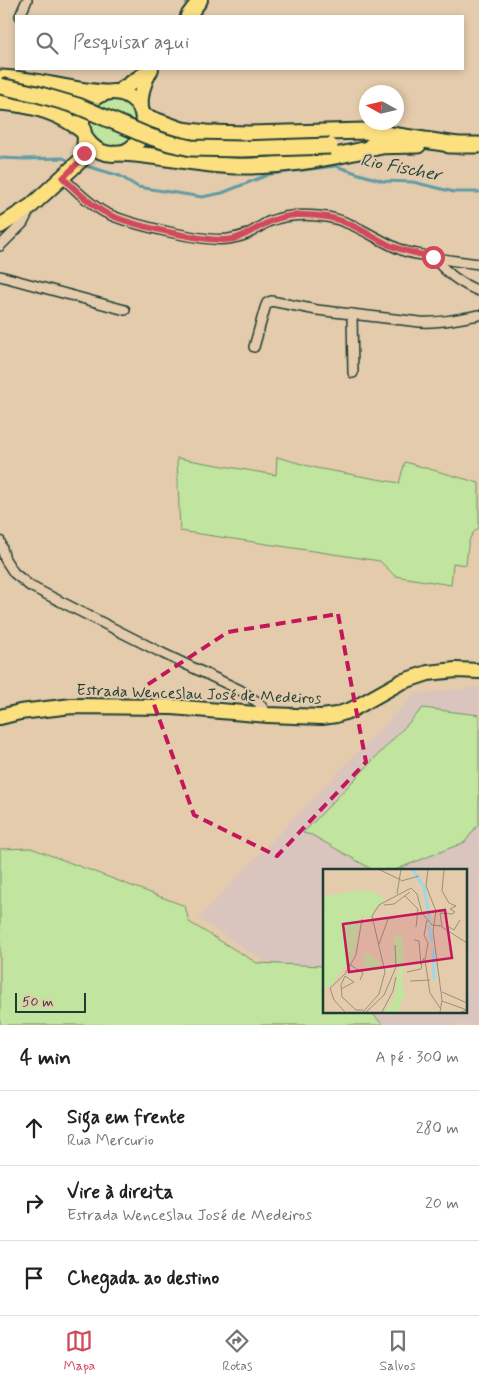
<!DOCTYPE html>
<html lang="pt">
<meta charset="utf-8">
<style>
body{margin:0;font-family:Mynerve,sans-serif;background:#f6f6f6;color:#202124}
.compass{position:absolute;left:359px;top:85px;width:45px;height:45px;border-radius:50%;background:#fff;box-shadow:0 2px 8px #0003;rotate:278deg}
.scale{position:absolute;left:15px;bottom:12px;width:71px;box-sizing:border-box;padding-left:5px;border:2px solid #1f3d34;border-top:0;font-size:14px;line-height:18px;white-space:nowrap;color:#1f3d34;-webkit-text-stroke:4px #e4cbac;paint-order:stroke}
.stop{position:absolute;width:15px;height:15px;margin:-11px;border:4px solid #d1495b;border-radius:50%;background:#fff}
.stop.end{background:#d1495b;border-color:#fff;box-shadow:0 1px 5px #0008}
.list{margin:0;padding:0;list-style:none}
h2{display:flex;justify-content:space-between;align-items:center;height:65px;margin:0;padding:0 20px;font-size:21px}
h2 small{font-size:16px;font-weight:400;color:#757577}
.list li{display:grid;grid-template-columns:32px 1fr auto;gap:15px;align-items:center;box-sizing:border-box;height:75px;padding:0 20px;border-top:1px solid #e0e0e0}
.list b{display:block;font-size:19px;white-space:nowrap}
.list p{margin:0;font-size:16px;white-space:nowrap;color:#757577}
.list em{font-size:16px;font-style:normal;color:#757577}
.icon{flex:none;width:28px;height:28px;fill:none;stroke:currentColor;stroke-width:2;stroke-linecap:round;stroke-linejoin:round}
.map{position:relative;flex:none;width:479px;height:1025px;overflow:hidden}
.search{position:absolute;background:#fff;box-shadow:0 2px 8px #0003;left:15px;right:15px;top:15px;height:55px;display:flex;align-items:center;gap:12px;box-sizing:border-box;padding:0 18px;border-radius:0px;color:#757577;font-size:19px}
.sheet{height:290px;background:#fff}
nav{display:flex;justify-content:space-around;align-items:center;box-sizing:border-box;height:70px;border-top:1px solid #e0e0e0;background:#fff;font-size:14px;color:#757577}
nav a{display:grid;justify-items:center;gap:2px}
nav .on{color:#d1495b}
.map>svg:first-child{display:block}
.built{fill:#d9c5be}
.green{fill:#c1e49e;stroke:#709069}
.lines{fill:none;stroke-linecap:round;stroke-linejoin:round}
.stream{stroke:#629ca4;stroke-width:3}
.minor-casing{stroke:#1f3d34;stroke-width:12}
.primary-casing{stroke:#1f3d34;stroke-width:18}
.trunk-casing{stroke:#1f3d34;stroke-width:19}
.minor{stroke:#e4cbac;stroke-width:9}
.primary{stroke:#fce080;stroke-width:14}
.trunk{stroke:#fce080;stroke-width:15}
.trunk-bridge-casing{stroke:#1f3d34;stroke-width:19;stroke-linecap:butt}
.trunk-bridge{stroke:#fce080;stroke-width:15}
.route{stroke:#d1495b;stroke-width:6}
.marked{fill:none;stroke:#c2185b;stroke-width:4;stroke-dasharray:10 6;stroke-linejoin:round}
.labels{text-anchor:middle;stroke-width:4;stroke-linejoin:round;paint-order:stroke}
.street-label{font-size:16px;fill:#1f3d34;stroke:#e4cbac}
.water-label{font-size:18px;font-style:italic;fill:#25453d;stroke:#e4cbac}
.inset-river{fill:none;stroke:#8fdbef;stroke-width:2.5}
.inset-road{fill:none;stroke:#95927c;stroke-width:1}
.view{fill:#c2185b;fill-opacity:0.15;stroke:#c2185b;stroke-width:2.5}
.inset-edge{fill:none;stroke:#1f3d34;stroke-width:2.5}
</style>
<div class="map">
<svg width="479" height="1025" viewBox="0 0 479 1025">
<rect width="100%" height="100%" fill="#e4cbac"/>
<filter id="ink" filterUnits="userSpaceOnUse"><feTurbulence type="fractalNoise" baseFrequency=".02" numOctaves="2"/><feDisplacementMap in="SourceGraphic" scale="10" xChannelSelector="R" yChannelSelector="G"/><feConvolveMatrix kernelMatrix="1 2 1 2 8 2 1 2 1" color-interpolation-filters="sRGB"/></filter>
<g filter="url(#ink)">
<path class="built" d="M479,687v338h-117l-21,-14h124v-141h-141v130l-126,-82 216,-224z"/>
<g class="green">
<path d="M117,98c14,3 23,13 22,28l-44,-19c6,-7 12,-8 22,-9z"/>
<path d="M90,118l45,19c-16,20 -49,7 -45,-19z"/>
<path d="M277,457l39,11 83,15 6,-21 74,21v45c-13,7 -11,24 -13,37l-13,-2 -2,22 -56,-9 -15,-15 -200,-30 -3,-73 99,17z"/>
<path d="M423,708l56,7v108l-14,19 -70,28h-22l-61,-35 -9,-2z"/>
<path d="M31,848l154,58 4,16 68,41 67,3v45h46l13,14h-383v-176z"/>
</g>
<g class="lines">
<g class="stream">
<path d="M0,158l24,1 39,-1 9,4"/>
<path d="M83,165l37,11 18,11 64,10 20,-4 48,-19 66,-8 23,8 24,7 30,1 41,10h25"/>
</g>
<defs>
<g id="minor">
<path d="M20,16l7,-16"/>
<path d="M63,178c13,12 25,25 41,34 21,11 107,33 129,26 6,-1 13,-3 18,-6 6,-3 11,-7 17,-10 18,-8 39,-8 59,-5 28,5 51,24 77,34 6,2 12,3 18,4 19,4 38,7 57,9"/>
<path d="M0,246l23,-23 8,-16"/>
<path d="M433,257c14,16 26,26 46,34"/>
<path d="M0,276l125,34"/>
<path d="M352,314l1,59"/>
<path d="M254,347l11,-39 2,-5 4,-2 46,9 103,12c21,1 38,-3 59,-7"/>
<path d="M0,541l5,18 9,14 16,13 132,67 78,37 19,13 9,12"/>
</g>
<g id="primary">
<path d="M188,16l12,-16"/>
<path d="M118,92l31,-21"/>
<circle cx="113" cy="123" r="31"/>
<path d="M141,110c-2,-15 3,-29 10,-41"/>
<path d="M0,226l31,-20 50,-46 3,-7 1,-17"/>
<path d="M0,717l20,-5 52,-6 100,1 96,8 54,2 14,-2 15,-5 50,-28 27,-9 28,-3 23,1"/>
</g>
<g id="trunk">
<path d="M0,78c36,1 69,13 104,15"/>
<path d="M0,102c30,2 60,10 83,29"/>
<path d="M143,116l39,14 24,3 43,1 116,-3 92,14"/>
<path d="M449,145h30"/>
<path d="M371,146l47,-1"/>
<path d="M118,153c39,1 78,12 118,13 49,1 98,-9 145,-20"/>
</g>
</defs>
<use href="#minor" class="minor-casing"/>
<use href="#primary" class="primary-casing"/>
<use href="#trunk" class="trunk-casing"/>
<use href="#minor" class="minor"/>
<use href="#primary" class="primary"/>
<use href="#trunk" class="trunk"/>
<defs>
<path id="trunk-bridge" d="M0,86l37,8 41,12 70,30 21,7 22,5 51,1 88,-3"/>
</defs>
<use href="#trunk-bridge" class="trunk-bridge-casing"/>
<use href="#trunk-bridge" class="trunk-bridge"/>
</g>
</g>
<g class="lines" filter="url(#ink)">
<path class="route" d="M84,153l-3,7 -18,18c13,12 25,25 41,34 21,12 106,32 129,27 15,-4 21,-10 34,-16 19,-10 40,-9 60,-6 22,4 42,18 62,28 14,6 28,9 44,12"/>
</g>
<path class="marked" d="M338,614l28,148 -89,94 -83,-41 -47,-130 81,-53z"/>
<g class="labels">
<g class="street-label">
<text transform="translate(199 693) rotate(2)" y="6">Estrada Wenceslau José de Medeiros</text>
</g>
<g class="water-label">
<text transform="translate(401 167) rotate(11)" y="6">Rio Fischer</text>
</g>
</g>
<g transform="translate(323 869)">
<rect width="144" height="144" fill="#e4cbac"/>
<path d="M38,21l13,2 11,7 -12,11 -2,9 -10,-4 -8,42 -23,30h-7v-91zM79,65l2,23 -2,26 3,12 -8,17h-11l8,-13 5,-33 -6,-3 1,-27zM43,83l14,10v9l-13,-3 -4,-7z" fill="#c1e49e"/>
<path class="inset-river" d="M89,0l12,18 6,34M106,56l3,17M110,80l1,31"/>
<path class="inset-road" d="M55,0l23,11M105,0l-2,17 10,25 -3,20 9,69 -2,12M78,12l18,-5M74,25l4,-25M82,27l13,13 -2,18M61,36l10,-1 16,-12M104,51l-3,15 4,8 -3,17 5,33 10,15M116,56l28,18M119,57l-2,-13 12,1 3,-2 -5,-3 6,-3 -7,-3 -7,-12 2,-22M126,58l5,3 6,-10M91,71l5,1 2,24 3,-7M56,75l9,-25 8,-2M72,76l1,21M26,95l14,9 -3,7M84,103l14,-3 1,-4M22,107l-4,9 1,12 14,13h7M87,112l20,-1M18,120l13,-7 -9,-6M119,123l25,11M119,132l25,9 -6,2M22,143l-11,-12 -4,-12 15,-14 11,-19 6,-36M40,143l16,-18 6,-22 -13,-56 7,-11 32,-17 6,6 5,19 10,12 8,1M43,143l18,-17 12,-28M59,143l11,-21 3,-14"/>
<path class="view" d="M122,41l7,48 -103,14 -6,-48z"/>
<rect width="144" height="144" class="inset-edge"/>
</g>
</svg>
<svg class="compass" viewBox="-18 -18 36 36"><path d="M0-13l5 13h-10z" fill="#e53935"/><path d="M0 13l5-13h-10z" fill="#757577"/></svg>
<div class="scale">50 m</div>
<div class="stop" style="left:433px;top:257px"></div>
<div class="stop end" style="left:84px;top:153px"></div>
<div class="search"><svg class="icon" aria-label="search" viewBox="0 0 24 24"><circle cx="10" cy="10" r="6"/><path d="M15 15l6 6"/></svg>Pesquisar aqui</div>
</div>
<section class="sheet">
<h2>4 min<small>A pé · 300 m</small></h2>
<ul class="list">
<li><svg class="icon" aria-label="ahead" viewBox="0 0 24 24"><path d="M12 20V5M6 11l6-6 6 6"/></svg><div><b>Siga em frente</b><p>Rua Mercurio</p></div><em>280 m</em></li>
<li><svg class="icon" aria-label="right" viewBox="0 0 24 24"><path d="M7 20v-9h11M14 6l5 5-5 5"/></svg><div><b>Vire à direita</b><p>Estrada Wenceslau José de Medeiros</p></div><em>20 m</em></li>
<li><svg class="icon" aria-label="arrive" viewBox="0 0 24 24"><path d="M6 21V4h12l-3 4 3 4H6"/></svg><div><b>Chegada ao destino</b></div></li>
</ul>
</section>
<nav>
<a class="on"><svg class="icon" aria-label="map" viewBox="0 0 24 24"><path d="M3 6l6-2 6 2 6-2v14l-6 2-6-2-6 2zM9 4v14M15 6v14"/></svg>Mapa</a>
<a><svg class="icon" aria-label="directions" viewBox="0 0 24 24"><path d="M12 3l9 9-9 9-9-9zM9 14v-3h6M13 9l2 2-2 2"/></svg>Rotas</a>
<a><svg class="icon" aria-label="saved" viewBox="0 0 24 24"><path d="M7 4h10v16l-5-4-5 4z"/></svg>Salvos</a>
</nav>
